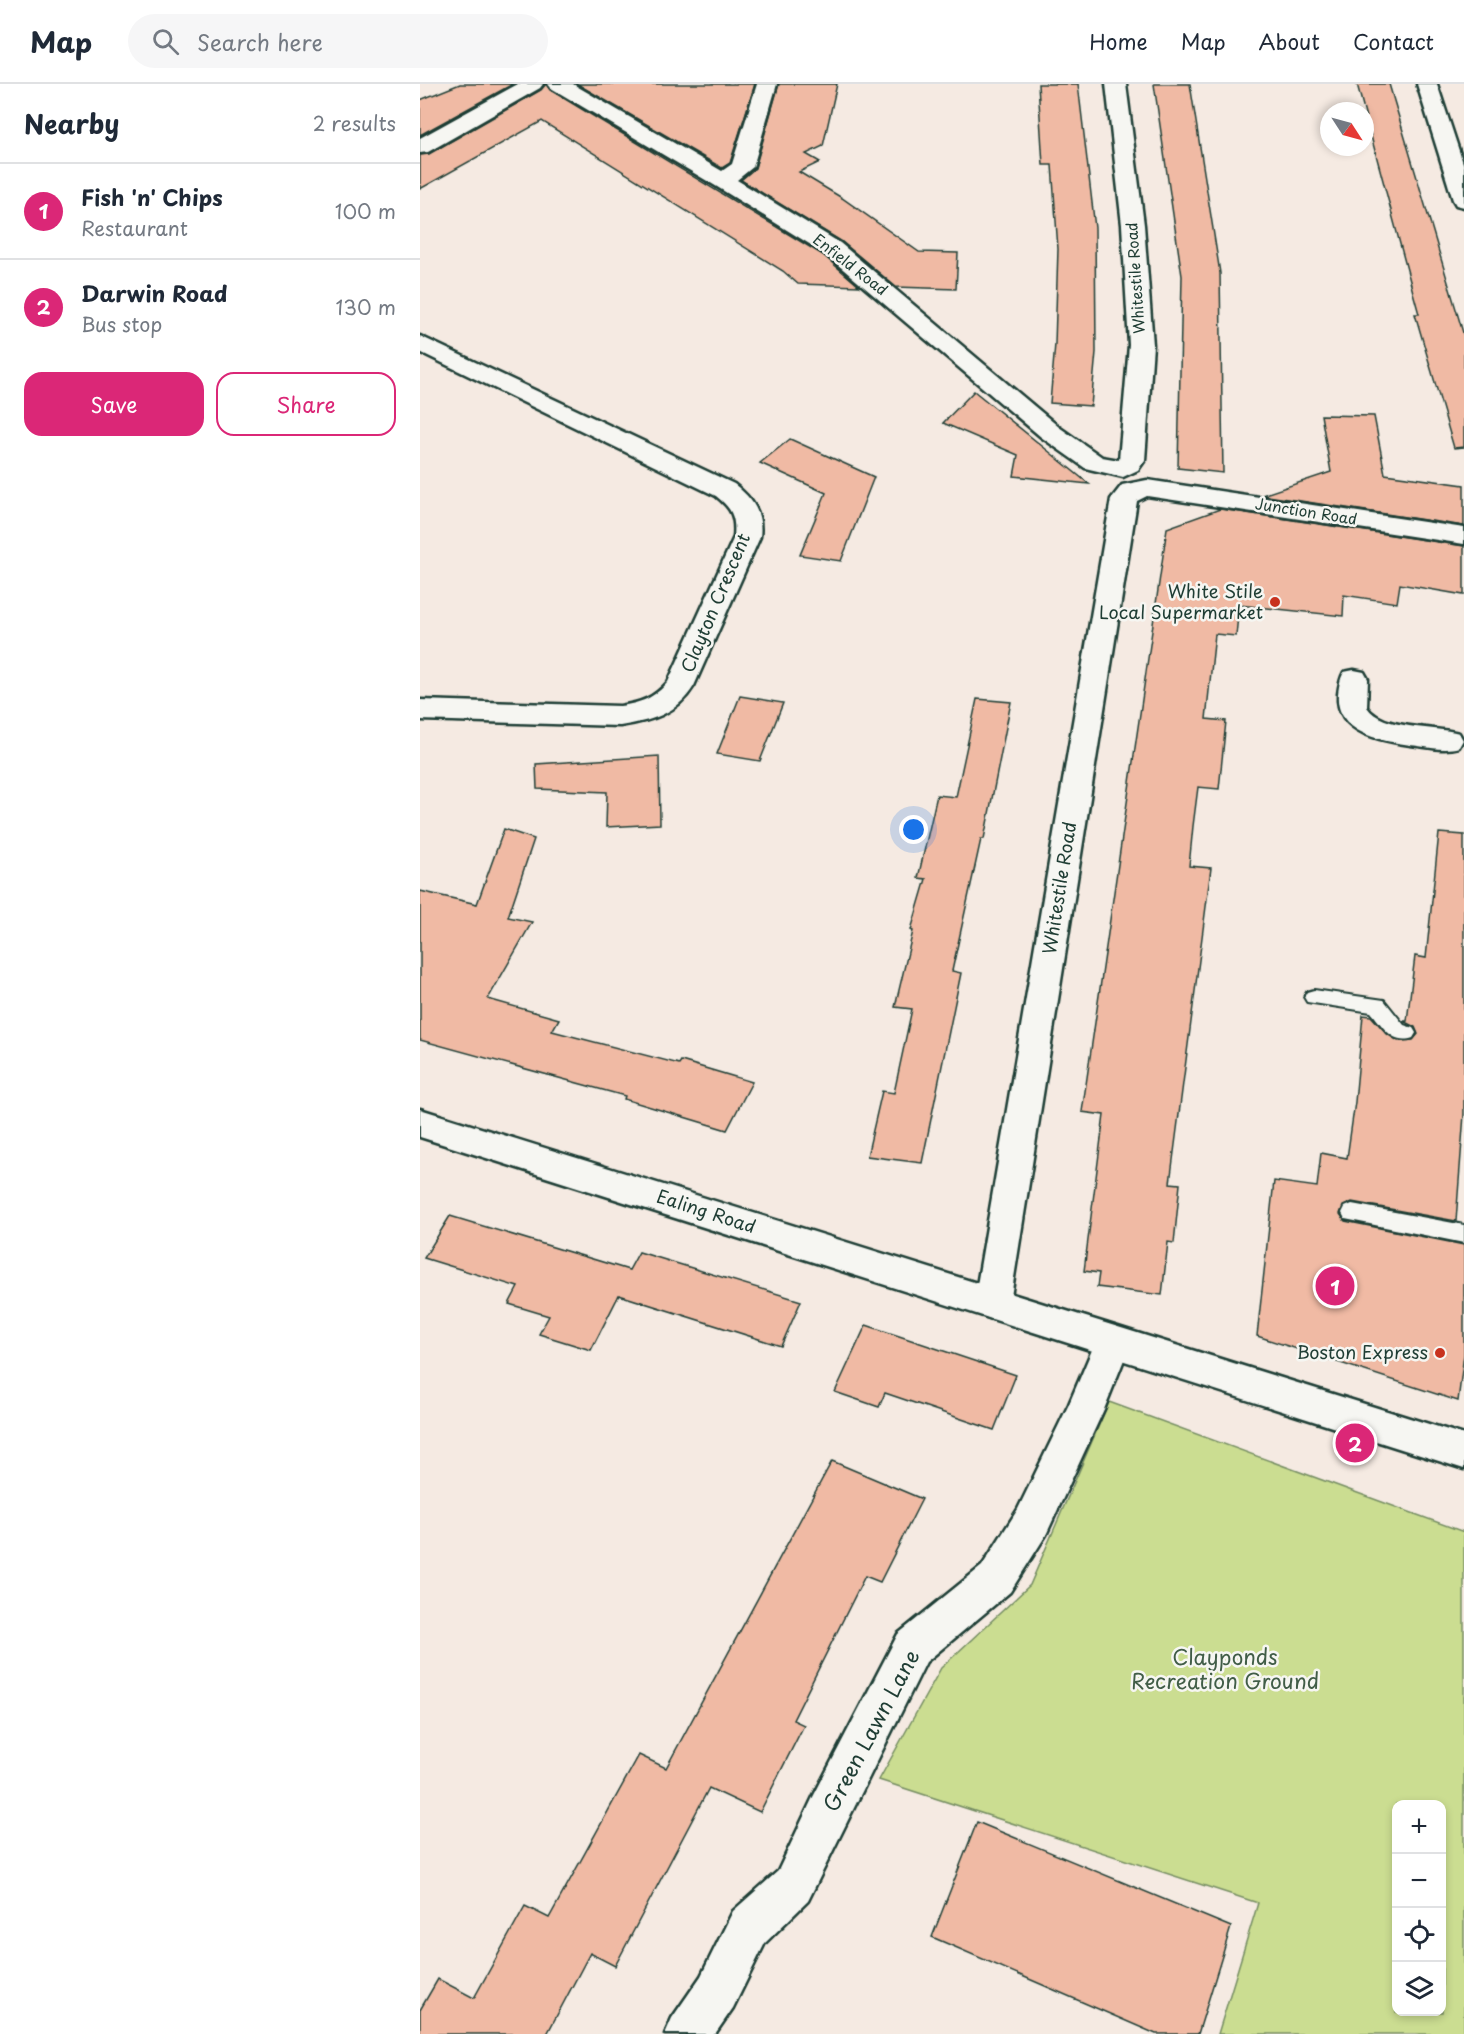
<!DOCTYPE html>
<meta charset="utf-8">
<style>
body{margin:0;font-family:"Playpen Sans",sans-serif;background:#f6f6f7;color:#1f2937}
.controls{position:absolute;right:18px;bottom:18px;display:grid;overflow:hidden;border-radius:12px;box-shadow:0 3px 9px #0003}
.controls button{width:54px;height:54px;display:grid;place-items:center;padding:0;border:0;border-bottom:2px solid #e0e1e3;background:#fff;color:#1f2937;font:30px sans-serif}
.compass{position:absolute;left:900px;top:18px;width:54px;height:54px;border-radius:50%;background:#fff;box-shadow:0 3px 9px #0003;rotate:126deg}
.you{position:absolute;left:494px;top:746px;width:21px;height:21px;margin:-15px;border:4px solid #fff;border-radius:50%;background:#1a73e8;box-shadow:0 0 0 9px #1a73e833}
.badge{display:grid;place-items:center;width:39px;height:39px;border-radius:50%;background:#db2777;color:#fff;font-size:20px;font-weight:700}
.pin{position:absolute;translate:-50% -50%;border:3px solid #fff;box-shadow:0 2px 6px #0006}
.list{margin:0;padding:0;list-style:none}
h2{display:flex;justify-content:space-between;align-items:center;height:78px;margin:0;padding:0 24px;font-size:26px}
h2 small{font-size:20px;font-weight:400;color:#747a83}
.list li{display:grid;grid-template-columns:39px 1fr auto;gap:18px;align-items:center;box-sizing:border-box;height:96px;padding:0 24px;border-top:2px solid #e0e1e3}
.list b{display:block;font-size:22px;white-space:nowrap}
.list p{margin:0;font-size:20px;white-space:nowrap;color:#747a83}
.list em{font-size:20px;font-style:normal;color:#747a83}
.actions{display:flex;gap:12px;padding:18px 24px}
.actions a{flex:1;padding:14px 0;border:2px solid #db2777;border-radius:18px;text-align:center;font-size:21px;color:#db2777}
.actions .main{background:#db2777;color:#fff}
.icon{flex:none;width:33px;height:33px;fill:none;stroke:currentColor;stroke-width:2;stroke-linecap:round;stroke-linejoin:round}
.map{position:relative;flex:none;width:1044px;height:1950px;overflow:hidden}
header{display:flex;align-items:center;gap:36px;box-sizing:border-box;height:84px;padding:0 30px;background:#fff;border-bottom:2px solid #e0e1e3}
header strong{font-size:28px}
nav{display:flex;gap:33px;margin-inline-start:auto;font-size:21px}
.search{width:420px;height:54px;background:#f6f6f7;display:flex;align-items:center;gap:15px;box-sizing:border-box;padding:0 21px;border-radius:33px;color:#747a83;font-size:22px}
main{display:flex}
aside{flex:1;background:#fff}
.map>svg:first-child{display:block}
.green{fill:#cbdd91;stroke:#758d62;stroke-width:1.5;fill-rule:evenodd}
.building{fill:#f0baa4;stroke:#1f3d34;stroke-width:1.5}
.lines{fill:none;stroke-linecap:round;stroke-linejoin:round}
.lane-casing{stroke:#1f3d34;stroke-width:4}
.street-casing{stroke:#1f3d34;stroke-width:5}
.secondary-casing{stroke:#1f3d34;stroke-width:5}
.lane{fill:#f6f6f2;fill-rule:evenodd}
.street{fill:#f6f6f2;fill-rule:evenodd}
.secondary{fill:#f6f6f2;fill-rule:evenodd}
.poi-dot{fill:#c8321e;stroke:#f6f6f2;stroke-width:2}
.labels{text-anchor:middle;stroke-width:5;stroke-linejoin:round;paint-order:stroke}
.far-street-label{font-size:15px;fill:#1f3d34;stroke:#f6f6f2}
.poi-label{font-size:18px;fill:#1f3d34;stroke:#f6f6f2;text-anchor:end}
.street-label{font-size:18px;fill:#1f3d34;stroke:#f6f6f2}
.near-park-label{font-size:21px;fill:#415d47;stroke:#f6f6f2}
.near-street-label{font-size:21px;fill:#1f3d34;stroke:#f6f6f2}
</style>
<header>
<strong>Map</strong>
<div class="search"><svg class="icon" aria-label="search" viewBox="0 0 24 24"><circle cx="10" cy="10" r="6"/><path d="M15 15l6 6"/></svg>Search here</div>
<nav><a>Home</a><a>Map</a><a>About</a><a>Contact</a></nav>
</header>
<main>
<aside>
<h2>Nearby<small>2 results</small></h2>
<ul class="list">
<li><span class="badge">1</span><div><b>Fish 'n' Chips</b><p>Restaurant</p></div><em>100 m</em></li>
<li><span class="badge">2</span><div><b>Darwin Road</b><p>Bus stop</p></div><em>130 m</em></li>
</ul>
<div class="actions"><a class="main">Save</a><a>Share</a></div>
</aside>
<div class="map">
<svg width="1044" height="1950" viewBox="0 0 1044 1950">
<rect width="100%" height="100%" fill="#f5eae2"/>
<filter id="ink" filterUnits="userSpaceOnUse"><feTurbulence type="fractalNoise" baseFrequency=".0167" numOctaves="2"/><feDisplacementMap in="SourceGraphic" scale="12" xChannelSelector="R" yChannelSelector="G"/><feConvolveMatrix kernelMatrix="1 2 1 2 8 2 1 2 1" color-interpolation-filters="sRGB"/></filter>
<g filter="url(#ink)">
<path class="green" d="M689,1318l355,130v502h-246l40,-131 -379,-123 62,-112 89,-83zM976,1720h46v208h-46z"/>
<g class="building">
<path d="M40,0h53l-93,51v-35z"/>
<path d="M126,0l4,6 273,165 36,31 -61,-2 -15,-13 -241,-150 -122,68v-34l9,-1 112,-64z"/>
<path d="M157,0h178l-25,79 -8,5z"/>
<path d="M359,0h58l-14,62 -17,8 14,8 -21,10 43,26 77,54 39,1 -2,36 -60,-2 -55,-46 -100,-61 14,-12z"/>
<path d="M618,0h40l17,144 1,124 -5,54 -41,-3 5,-59 3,-95 -6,-84h-9z"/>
<path d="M734,0h36l30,189 3,200 -45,-5 4,-192z"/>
<path d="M937,0h32l75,252v111l-10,1 -39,-134h4l-5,-18z"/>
<path d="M554,307l73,59 42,34 -75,-8 4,-21 -75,-32z"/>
<path d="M901,331l53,1 11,58 79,11v41l-202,-31 69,-23z"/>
<path d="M370,355l84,38 -33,84 -41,-6 26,-62 -66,-30z"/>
<path d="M800,425l244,37v49l-64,-11 -3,19 -53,-8 -1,21 -104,-11 -3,31 -21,-2 -9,85 20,2 -7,68 -21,-2 -5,39 -4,40 22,2 -41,315 10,1 -6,59 -6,-1 -6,53 -65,-8 2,-14 -15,-2 20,-156 -22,-3 85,-584z"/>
<path d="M320,612l43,7 -23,58 -43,-7z"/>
<path d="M557,615l34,3 -27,137h-3l-29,132 9,2 -39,190 -55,-7 15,-65 12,2 18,-84 -17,-2 18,-76 -2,-1 15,-51 -8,-1 19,-83 19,2z"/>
<path d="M239,672l1,68 -54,3 1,-35 -70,-3 -1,-25z"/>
<path d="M84,745l30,10 -26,78 24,5 -44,77 71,20 -7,12 127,33 2,-3 71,21 -25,48 -103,-31 1,-3 -205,-56v-149l57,13z"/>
<path d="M1019,749l25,2v279l-8,107 -104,-19 -9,4 -3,8 5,7 119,24v109l-6,47 -201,-65 17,-155 43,6 4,-34 26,5 8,-56 8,-87 8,1 16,18 11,7 15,-1 5,-6 -3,-7 -12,-6h4l8,-65 11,2z"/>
<path d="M30,1132l179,54 10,-18 162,49 -20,45 -162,-51 -28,55 -52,-16 10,-18 -40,-12 9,-17 -94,-29z"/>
<path d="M446,1241l150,50 -22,55 -109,-37 -6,14 -44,-15z"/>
<path d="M412,1377l90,38 -42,83 -15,-6 -72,144 11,5 -44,87 -51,-24 -94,178 -25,-13 -43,81h-127v-24l18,-31 36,19 51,-92 24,12 90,-163 27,13z"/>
<path d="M557,1738l254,105 -33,107h-42l-224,-97z"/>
</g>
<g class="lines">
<defs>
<g id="lane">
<path d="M894,906l70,10 20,25 9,3 3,5 -3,5c-21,7 -30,-12 -42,-26l-64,-10 -3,-5 3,-5z"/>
<path d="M932,1120l112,21v18l-119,-24 -3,-6 3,-6z"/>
</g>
<g id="street">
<path d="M98,0h25l-3,4 -112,64 -8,1v-15z"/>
<path d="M128,0h25l149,87 10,-7 25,-80h20l-24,83 -16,13 103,63 219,184 43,30 17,3 10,-115 -7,-120 -16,-141h20l18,141 9,120 -8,115 -7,10 -15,7 -38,-9 -44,-31 -217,-184 -110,-68 -163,-97z"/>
<path d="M997,0h20l27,82v41l-8,-2 -3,-5z"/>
<path d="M0,252l314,148c19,15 29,29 26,53l-66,149c-17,28 -43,35 -74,40l-200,-6v-20l200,6c21,-3 34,-8 48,-24l66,-145c2,-21 -3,-29 -18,-41l-296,-144z"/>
<path d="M727,396l317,48v16l-317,-48 -10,5 -127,802 -5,11 -13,5 -13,-5 -5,-11 137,-804 11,-14z"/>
<path d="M934,586l10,2 4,7 -1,28c15,23 67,19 92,26l4,7 -4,7c-13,4 -27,1 -41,-1 -30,-4 -83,-10 -80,-52 1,-8 2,-15 6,-22z"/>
<path d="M693,1242l13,5 5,11 -26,65 -59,128 -36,57 -84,70 -118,239 -43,42 -32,65 -18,26h-50l7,-16 29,-42 32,-65 45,-40 35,-74 85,-163 84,-68 36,-57 51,-105 31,-73z"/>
</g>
<path id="secondary" d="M0,1025l1044,326v34l-1044,-332z"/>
</defs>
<use href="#lane" class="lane-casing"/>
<use href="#street" class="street-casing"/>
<use href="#secondary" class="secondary-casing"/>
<use href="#lane" class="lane"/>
<use href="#street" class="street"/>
<use href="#secondary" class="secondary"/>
</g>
</g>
<g class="poi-dot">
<circle cx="855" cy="518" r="6"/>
<circle cx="1020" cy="1269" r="6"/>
</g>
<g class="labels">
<g class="far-street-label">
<text transform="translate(430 181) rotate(38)" y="5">Enfield Road</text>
<text transform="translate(716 194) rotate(-94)" y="5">Whitestile Road</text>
<text transform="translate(886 428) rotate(9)" y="5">Junction Road</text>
</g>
<g class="poi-label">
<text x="843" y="514">White Stile<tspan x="843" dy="21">Local Supermarket</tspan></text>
<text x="1008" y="1275">Boston Express</text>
</g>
<g class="street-label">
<text transform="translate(296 519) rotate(-67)" y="6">Clayton Crescent</text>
<text transform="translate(640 804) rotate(-81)" y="6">Whitestile Road</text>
<text transform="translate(286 1128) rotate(18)" y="6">Ealing Road</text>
</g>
<g class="near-park-label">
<text x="805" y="1581">Clayponds<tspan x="805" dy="24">Recreation Ground</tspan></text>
</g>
<g class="near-street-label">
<text transform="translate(452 1647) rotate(-62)" y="7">Green Lawn Lane</text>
</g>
</g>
</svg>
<div class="controls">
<button>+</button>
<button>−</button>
<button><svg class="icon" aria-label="locate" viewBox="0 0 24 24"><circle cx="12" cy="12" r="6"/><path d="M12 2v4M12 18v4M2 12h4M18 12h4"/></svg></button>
<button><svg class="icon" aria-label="layers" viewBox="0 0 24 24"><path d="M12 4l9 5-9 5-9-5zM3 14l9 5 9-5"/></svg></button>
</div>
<svg class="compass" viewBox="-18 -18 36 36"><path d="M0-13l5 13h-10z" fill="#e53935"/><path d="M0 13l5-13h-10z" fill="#747a83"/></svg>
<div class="you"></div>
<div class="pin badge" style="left:915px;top:1202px">1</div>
<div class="pin badge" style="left:935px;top:1359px">2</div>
</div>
</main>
